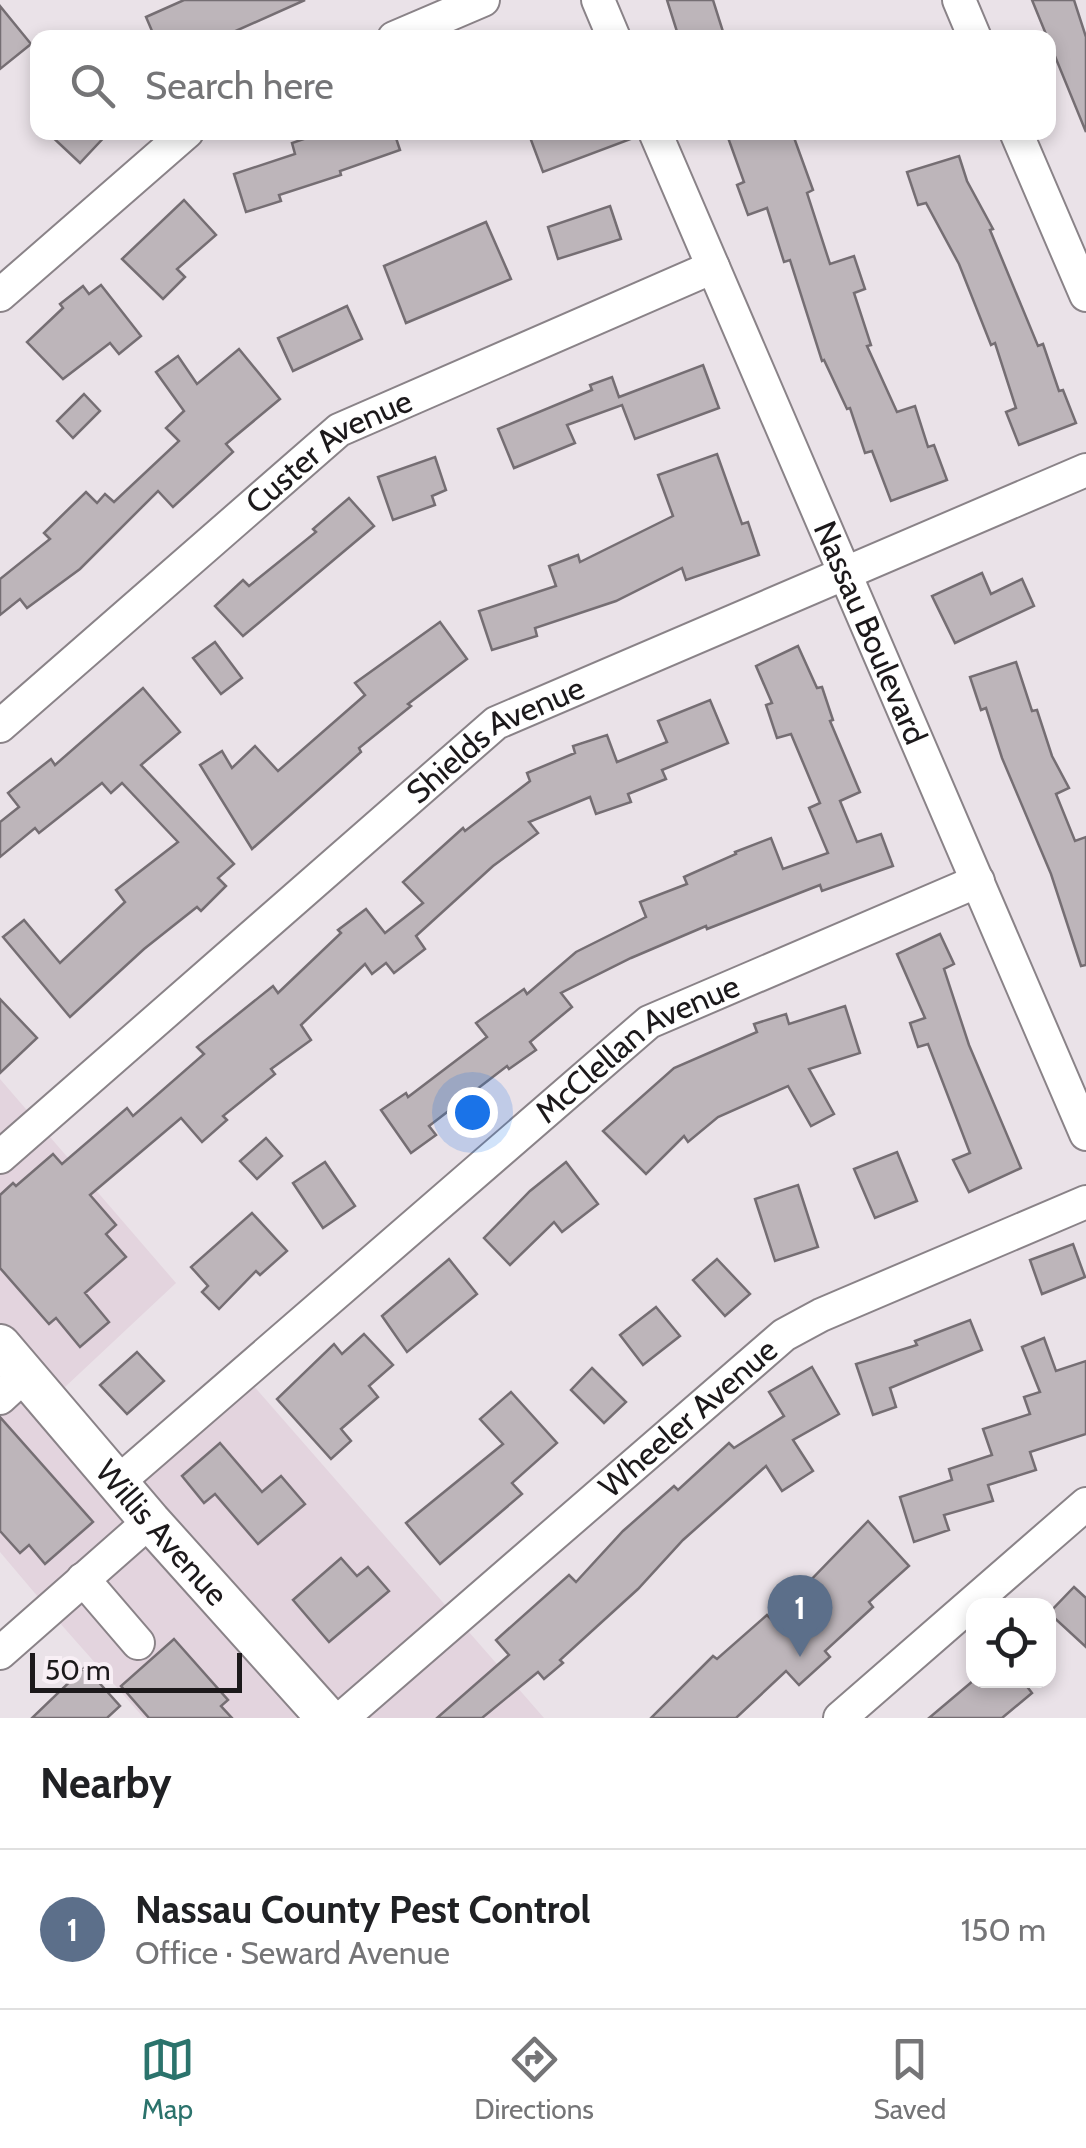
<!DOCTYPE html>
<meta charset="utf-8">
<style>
body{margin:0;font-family:Cabin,sans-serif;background:#f2f2f2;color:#202124}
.controls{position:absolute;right:30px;bottom:30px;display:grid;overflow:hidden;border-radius:20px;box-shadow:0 5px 15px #0003}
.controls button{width:90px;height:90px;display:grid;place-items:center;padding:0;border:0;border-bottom:2px solid #e0e0e0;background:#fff;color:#202124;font:50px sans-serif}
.scale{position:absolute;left:30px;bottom:25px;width:212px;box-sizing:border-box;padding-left:10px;border:5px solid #1c191b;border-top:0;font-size:28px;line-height:35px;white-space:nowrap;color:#1c191b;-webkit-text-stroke:8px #f8eff5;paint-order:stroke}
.you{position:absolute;left:472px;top:1112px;width:35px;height:35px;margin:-25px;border:8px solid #fff;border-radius:50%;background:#1a73e8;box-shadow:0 0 0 15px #1a73e833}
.badge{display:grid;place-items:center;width:65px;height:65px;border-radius:50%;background:#2b736c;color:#fff;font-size:32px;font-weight:700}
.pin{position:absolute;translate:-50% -82px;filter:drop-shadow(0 2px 5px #0008)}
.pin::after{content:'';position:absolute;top:52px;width:35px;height:30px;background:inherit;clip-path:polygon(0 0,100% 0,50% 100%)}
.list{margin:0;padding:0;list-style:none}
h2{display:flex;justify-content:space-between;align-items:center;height:130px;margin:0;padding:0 40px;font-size:42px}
h2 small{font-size:32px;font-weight:400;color:#757577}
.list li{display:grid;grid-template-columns:65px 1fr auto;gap:30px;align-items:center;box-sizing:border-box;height:160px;padding:0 40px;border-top:2px solid #e0e0e0}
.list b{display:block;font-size:38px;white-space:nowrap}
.list p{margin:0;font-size:32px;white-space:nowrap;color:#757577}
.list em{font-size:32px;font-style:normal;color:#757577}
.icon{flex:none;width:55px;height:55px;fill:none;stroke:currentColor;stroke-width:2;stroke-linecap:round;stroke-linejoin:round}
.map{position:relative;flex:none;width:1086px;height:1718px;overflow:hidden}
.search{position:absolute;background:#fff;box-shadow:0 5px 15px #0003;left:30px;right:30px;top:30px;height:110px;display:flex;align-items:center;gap:25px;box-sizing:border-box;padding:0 35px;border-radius:20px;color:#757577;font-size:38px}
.sheet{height:290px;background:#fff}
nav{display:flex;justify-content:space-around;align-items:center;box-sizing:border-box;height:140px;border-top:2px solid #e0e0e0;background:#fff;font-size:28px;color:#757577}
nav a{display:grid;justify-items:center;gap:5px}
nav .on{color:#2b736c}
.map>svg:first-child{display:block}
.built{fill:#e3d4de}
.building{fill:#bdb5ba;stroke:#756e73;stroke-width:2.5}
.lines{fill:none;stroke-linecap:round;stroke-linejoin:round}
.minor-casing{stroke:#8a8388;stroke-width:36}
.major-casing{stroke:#8a8388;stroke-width:44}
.minor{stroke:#fff;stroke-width:32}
.major{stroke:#fff;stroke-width:40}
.labels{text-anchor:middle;stroke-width:8;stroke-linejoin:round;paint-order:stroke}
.street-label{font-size:32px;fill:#1c191b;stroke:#f8eff5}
</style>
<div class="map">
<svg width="1086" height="1718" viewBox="0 0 1086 1718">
<rect width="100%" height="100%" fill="#eae2e8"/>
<path class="built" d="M0,1079l176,204 -127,119 67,79 129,-105 299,342h-400l-78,-88 -66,-78z"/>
<g class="building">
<path d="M184,0h121l-85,38h-65l-9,-21z"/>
<path d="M667,0h46l12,38h-46z"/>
<path d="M1032,0h42l12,37v95z"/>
<path d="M0,6l31,38 -31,25z"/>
<path d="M47,132h62l-29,31z"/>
<path d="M324,132h70l6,18 -60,21 1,4 -62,20 2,6 -35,11 -12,-38 61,-20 -3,-11z"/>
<path d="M528,132h107l1,5 -93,35z"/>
<path d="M726,132h66l21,58 -6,3 23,71 24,-8 11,33 -11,4 17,52 -4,1 30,66 18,-6 13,41 6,-2 13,35 -56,21 -19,-50 -7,2 -15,-45 -3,1 -23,-49 -2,1 -32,-101 -6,2 -17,-54 -19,7 -11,-30 7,-3z"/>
<path d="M959,156l8,25 26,48 -3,1 48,116 5,-2 16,47 4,-1 13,33 -57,22 -13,-33 10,-4 -21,-65 -4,2 -32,-81 -33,-61 -8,2 -11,-33z"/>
<path d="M184,200l32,35 -39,34 8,8 -22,22 -41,-40z"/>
<path d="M610,206l11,33 -63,20 -10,-32z"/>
<path d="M486,222l25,57 -105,44 -22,-57z"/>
<path d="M101,285l40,51 -22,18 -9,-11 -47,36 -36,-37 36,-34 -3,-4 23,-18 6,8z"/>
<path d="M347,306l15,33 -69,32 -15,-33z"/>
<path d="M239,349l41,50 -54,45 7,8 -60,55 -15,-16 -78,78 -53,39 -7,-9 -20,16v-36l50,-40 -6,-6 42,-41 11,11 8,-9 9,8 65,-61 -13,-13 18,-17 -28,-39 22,-16 19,28z"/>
<path d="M703,365l16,43 -84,31 -13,-34 -55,20 8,18 -61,25 -16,-39 94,-39 -2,-5 22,-8 7,20z"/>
<path d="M84,394l16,17 -27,27 -16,-17z"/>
<path d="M717,454l25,70 6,-2 11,33 -73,25 -4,-12 -66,33 -81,27 2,8 -45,14 -13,-39 77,-25 -7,-20 29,-11 2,7 93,-46 -15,-41z"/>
<path d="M435,457l11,33 -14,6 3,9 -42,15 -15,-43z"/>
<path d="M349,498l25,28 -131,110 -28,-30 28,-26 6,6 67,-54 -3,-3z"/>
<path d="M982,573l9,21 31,-15 12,27 -79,37 -23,-47z"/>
<path d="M440,622l27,37 -59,45 3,2 -52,42 2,4 -109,97 -52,-84 22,-14 10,17 23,-22 23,25 87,-76 -10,-12z"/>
<path d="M215,642l27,36 -21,16 -28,-36z"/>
<path d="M798,646l19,42 5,-1 11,33 -3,1 30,71 -20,9 17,41 24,-8 12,32 -71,25 -2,-6 -113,44 -1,-3 -75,32 -70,35 11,14 -42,35 6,8 -27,19 -2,-3 -78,60 7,9 -25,18 -30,-43 25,-17 2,4 79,-60 -11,-14 48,-34 3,5 49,-42 70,-35 -6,-15 47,-18 -3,-7 52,-23 -1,-2 36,-14 12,31 45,-16 -19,-45 11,-5 -29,-69 -14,4 -11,-33 6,-2 -16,-37z"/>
<path d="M1016,662l16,49 5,-1 15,46 17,32 -13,6 19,47 11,-4v128l-5,1 -30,-92 -49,-116 -16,-50 -5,2 -11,-33z"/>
<path d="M143,688l37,44 -39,33 93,99 -16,14 8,8 -25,25 -4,-4 -53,42 -74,68 -67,-80 21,-17 36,43 65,-61 -9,-12 62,-48 -56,-59 -11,10 -9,-10 -63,50 -4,-5 -35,29v-35l19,-15 -11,-14 43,-34 4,6z"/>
<path d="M710,700l18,43 -66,27 4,9 -38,15 3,8 -35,12 -6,-17 -61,25 9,11 -45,33 -77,70 9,13 -31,24 -8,-10 -14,11 -7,-10 -64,61 10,15 -40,29 4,5 -52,42 4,4 -25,22 -21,-24 -91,77 26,30 -10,9 20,23 -41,36 24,29 -29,25 -24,-29 -7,6 -49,-56v-73l13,-12 3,3 37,-32 9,10 65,-56 6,8 71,-62 -7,-7 76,-61 5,7 63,-60 -3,-3 28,-21 19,24 38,-30 -20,-21 60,-54 2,3 65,-50 -3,-8 48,-20 -2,-7 34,-11 10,27 50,-20 -9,-21z"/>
<path d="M940,934l14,30 -10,5 25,76 52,123 -52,24 -16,-32 17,-7 -42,-109 -10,3 -8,-24 15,-5 -28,-64z"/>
<path d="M0,999l37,39 -37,35z"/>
<path d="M845,1006l15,47 -51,16 25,45 -23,12 -23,-40 -70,31 -30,25 -4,-6 -38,38 -43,-43 71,-63 83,-36 -3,-8 32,-10 3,10z"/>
<path d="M266,1138l16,18 -25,23 -17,-18z"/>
<path d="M897,1152l20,49 -42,17 -21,-49z"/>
<path d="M325,1162l30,44 -32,22 -30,-45z"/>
<path d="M566,1162l32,42 -36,28 -8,-10 -44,43 -26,-27 46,-47z"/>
<path d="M798,1185l20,62 -43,14 -20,-62z"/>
<path d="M252,1213l35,38 -27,24 -4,-4 -37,38 -17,-17 6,-6 -17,-19z"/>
<path d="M1073,1244l12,33 -43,17 -12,-34z"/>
<path d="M449,1259l28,35 -70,58 -25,-36z"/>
<path d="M717,1259l33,35 -25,22 -32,-36z"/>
<path d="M656,1307l24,29 -37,29 -23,-30z"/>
<path d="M970,1320l12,30 -92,38 6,19 -23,8 -17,-51 61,-19 -2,-4z"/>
<path d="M364,1334l29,31 -24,21 9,11 -37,32 10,12 -20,18 -54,-60 57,-55 8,10z"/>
<path d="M1044,1338l12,33 30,-10v73l-56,18 6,18 -48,15 5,16 -49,14 5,15 -35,12 -14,-45 52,-17 -3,-11 43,-14 -9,-26 47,-15 -6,-17 16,-5 -18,-45z"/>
<path d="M137,1352l27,29 -37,33 -27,-29z"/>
<path d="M812,1367l27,47 -46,26 20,31 -31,20 -16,-25 -83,74 -45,49 -78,71 3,3 -19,16 -6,-7 -56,46h-45l72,-63 -13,-15 73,-65 7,7 47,-51 51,-45 4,4 51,-47 5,5 50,-32 -15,-24z"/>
<path d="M592,1368l34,34 -22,21 -33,-33z"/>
<path d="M511,1392l46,51 -45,40 10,11 -82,70 -34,-41 97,-79 -23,-25z"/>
<path d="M0,1417l93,105 -48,42 -16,-19 -9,8 -20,-22z"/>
<path d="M220,1443l42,49 19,-16 24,28 -47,40 -43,-50 -11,9 -22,-27z"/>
<path d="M868,1521l41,45 -40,36 4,5 -48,44 5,6 -31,28 -13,-14 -50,47h-85l62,-62 4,3 50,-44 5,5z"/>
<path d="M341,1558l16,18 11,-9 21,24 -60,51 -36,-42z"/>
<path d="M1074,1587l12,11v49l-37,-34z"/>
<path d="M174,1639l54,61 -7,6 11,12h-83l-28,-32z"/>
<path d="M85,1667l35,39 -13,12h-75z"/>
<path d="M974,1680h48l10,13 -30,25h-73z"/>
</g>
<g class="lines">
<defs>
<g id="minor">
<path d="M598,0l16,38"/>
<path d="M959,0l16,38"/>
<path d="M394,38l89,-38"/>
<path id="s1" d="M655,132l431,1002"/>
<path d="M1016,132l70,163"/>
<path d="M0,295l187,-163"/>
<path id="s2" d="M0,726l339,-296 374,-163"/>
<path id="s3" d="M0,1157l496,-434 590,-253"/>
<path d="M0,1398l25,-23"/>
<path id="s4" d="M117,1483l532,-461 329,-141"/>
<path d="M83,1579l55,64"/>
<path d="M0,1653l150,-132"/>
<path id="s5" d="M342,1718l442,-383 37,-20 265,-113"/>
<path d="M840,1718l246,-214"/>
</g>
<g id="major">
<path id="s6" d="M0,1345l150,176 177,197"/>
</g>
</defs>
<use href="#minor" class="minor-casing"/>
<use href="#major" class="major-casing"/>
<use href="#minor" class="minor"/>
<use href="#major" class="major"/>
</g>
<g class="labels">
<g class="street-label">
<text dy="11" stroke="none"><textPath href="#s2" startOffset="430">Custer Avenue</textPath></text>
<text dy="11" stroke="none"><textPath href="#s1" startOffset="545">Nassau Boulevard</textPath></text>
<text dy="11" stroke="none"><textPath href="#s3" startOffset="650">Shields Avenue</textPath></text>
<text dy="11" stroke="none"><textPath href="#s4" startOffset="680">McClellan Avenue</textPath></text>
<text dy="11" stroke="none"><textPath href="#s5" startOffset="458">Wheeler Avenue</textPath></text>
<text dy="11" stroke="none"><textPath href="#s6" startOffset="248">Willis Avenue</textPath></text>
</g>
</g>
</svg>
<div class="controls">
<button><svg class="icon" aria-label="locate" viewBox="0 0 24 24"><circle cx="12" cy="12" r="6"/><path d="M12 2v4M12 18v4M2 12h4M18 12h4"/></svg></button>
</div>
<div class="scale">50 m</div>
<div class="you"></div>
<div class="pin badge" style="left:800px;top:1657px;background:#5c6f8a">1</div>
<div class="search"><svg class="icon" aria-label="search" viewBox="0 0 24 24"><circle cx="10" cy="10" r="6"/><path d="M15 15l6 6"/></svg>Search here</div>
</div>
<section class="sheet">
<h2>Nearby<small></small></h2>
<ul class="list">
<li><span class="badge" style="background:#5c6f8a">1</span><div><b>Nassau County Pest Control</b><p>Office · Seward Avenue</p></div><em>150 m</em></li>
</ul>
</section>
<nav>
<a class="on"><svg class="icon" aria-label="map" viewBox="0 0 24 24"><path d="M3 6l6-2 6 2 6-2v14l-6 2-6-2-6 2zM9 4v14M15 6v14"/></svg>Map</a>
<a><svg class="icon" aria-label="directions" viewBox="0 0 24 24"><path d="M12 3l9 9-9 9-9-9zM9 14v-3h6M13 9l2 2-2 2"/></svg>Directions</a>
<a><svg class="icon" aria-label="saved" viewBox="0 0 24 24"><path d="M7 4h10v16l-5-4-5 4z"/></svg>Saved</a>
</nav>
